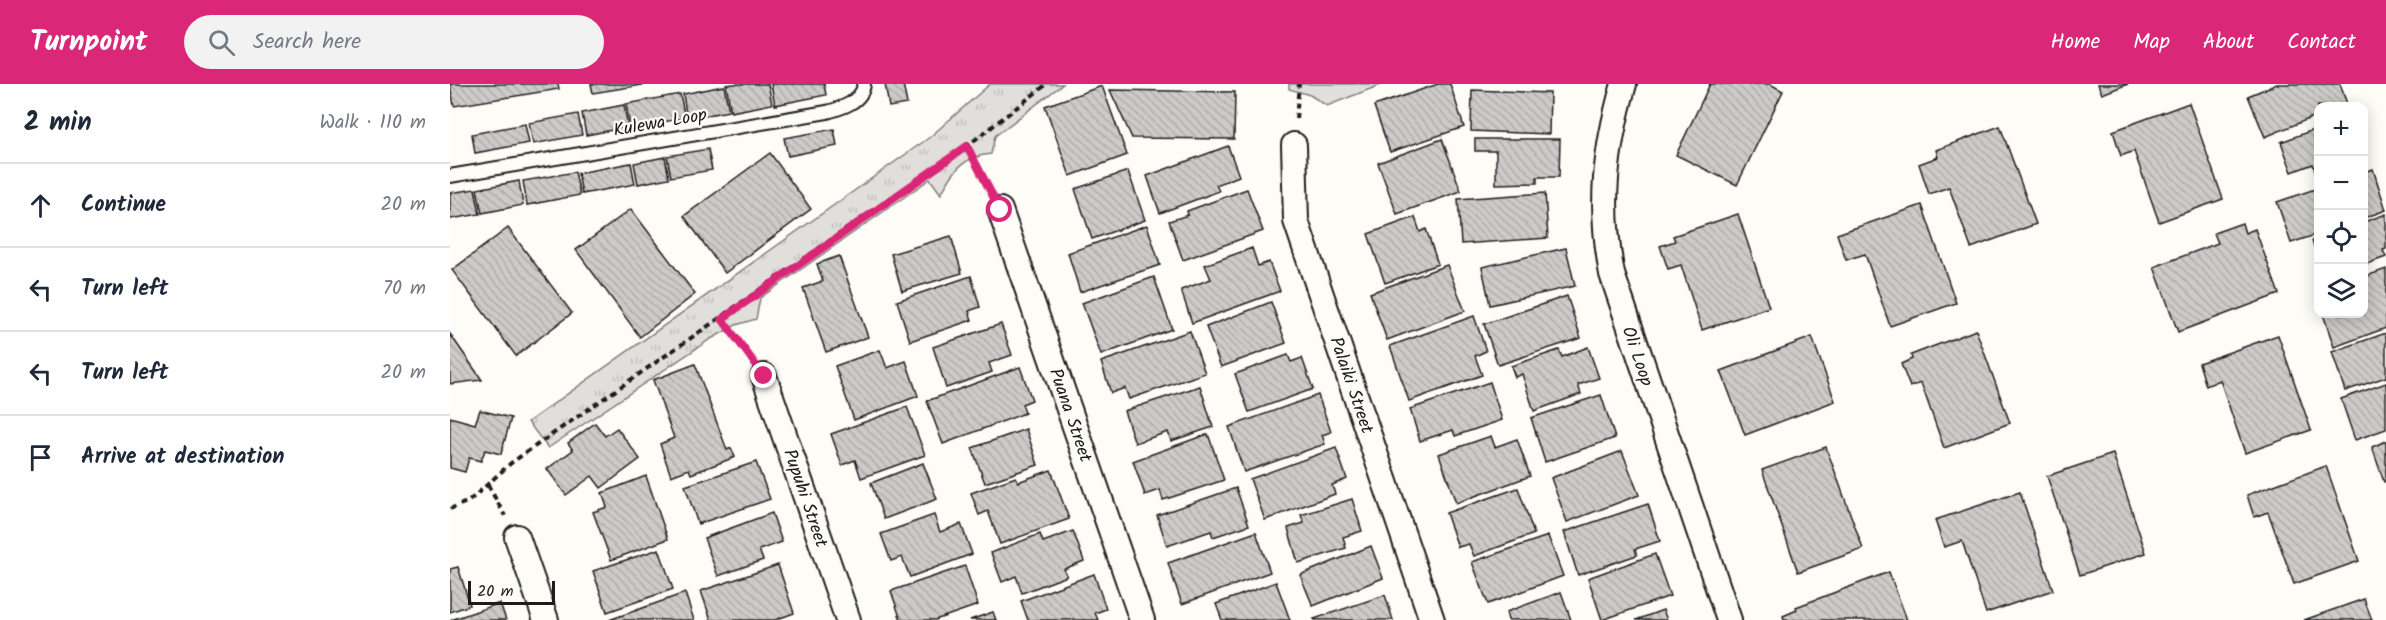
<!DOCTYPE html>
<meta charset="utf-8">
<style>
body{margin:0;font-family:Kalam,sans-serif;background:#f2f2f3;color:#1f2937}
.controls{position:absolute;right:18px;top:18px;display:grid;overflow:hidden;border-radius:12px;box-shadow:0 3px 15px #0003}
.controls button{width:54px;height:54px;display:grid;place-items:center;padding:0;border:0;border-bottom:2px solid #e0e1e3;background:#fff;color:#1f2937;font:30px sans-serif}
.scale{position:absolute;left:18px;bottom:15px;width:87px;box-sizing:border-box;padding-left:6px;border:3px solid #1c1c1c;border-top:0;font-size:16px;line-height:21px;white-space:nowrap;color:#1c1c1c;-webkit-text-stroke:4px #fdfcf7;paint-order:stroke}
.stop{position:absolute;width:18px;height:18px;margin:-14px;border:4px solid #db2777;border-radius:50%;background:#fff}
.stop.end{background:#db2777;border-color:#fff;box-shadow:0 2px 6px #0008}
.list{margin:0;padding:0;list-style:none}
h2{display:flex;justify-content:space-between;align-items:center;height:78px;margin:0;padding:0 24px;font-size:26px}
h2 small{font-size:20px;font-weight:400;color:#747a83}
.list li{display:grid;grid-template-columns:39px 1fr auto;gap:18px;align-items:center;box-sizing:border-box;height:84px;padding:0 24px;border-top:2px solid #e0e1e3}
.list b{display:block;font-size:22px;white-space:nowrap}
.list em{font-size:20px;font-style:normal;color:#747a83}
.icon{flex:none;width:33px;height:33px;fill:none;stroke:currentColor;stroke-width:2;stroke-linecap:round;stroke-linejoin:round}
.map{position:relative;flex:none;width:1936px;height:536px;overflow:hidden}
header{display:flex;align-items:center;gap:36px;box-sizing:border-box;height:84px;padding:0 30px;background:#db2777;color:#fff}
header strong{font-size:28px}
nav{display:flex;gap:33px;margin-inline-start:auto;font-size:21px}
.search{width:420px;height:54px;background:#f2f2f3;display:flex;align-items:center;gap:15px;box-sizing:border-box;padding:0 21px;border-radius:33px;color:#747a83;font-size:22px}
main{display:flex}
aside{flex:1;background:#fff}
.map>svg:first-child{display:block}
.grass{fill:url(#grass-tufts);stroke:#7e7e7c;stroke-width:1.5}
.park{fill:#e0dfdb;stroke:#7e7e7c;stroke-width:1.5}
.building{fill:url(#building-back-hatch);stroke:#1c1c1c;stroke-width:1.5}
.lines{fill:none;stroke-linecap:round;stroke-linejoin:round}
.service-casing{stroke:#1c1c1c;stroke-width:16}
.minor-casing{stroke:#1c1c1c;stroke-width:28}
.path{stroke:#1c1c1c;stroke-width:4;stroke-dasharray:6 4.5;stroke-linecap:butt}
.service{stroke:#fdfcf7;stroke-width:12}
.minor{stroke:#fdfcf7;stroke-width:24}
.route{stroke:#db2777;stroke-width:8}
.labels{text-anchor:middle;stroke-width:4.5;stroke-linejoin:round;paint-order:stroke}
.street-label{font-size:18px;fill:#1c1c1c;stroke:#fdfcf7}
</style>
<header>
<strong>Turnpoint</strong>
<div class="search"><svg class="icon" aria-label="search" viewBox="0 0 24 24"><circle cx="10" cy="10" r="6"/><path d="M15 15l6 6"/></svg>Search here</div>
<nav><a>Home</a><a>Map</a><a>About</a><a>Contact</a></nav>
</header>
<main>
<aside>
<h2>2 min<small>Walk · 110 m</small></h2>
<ul class="list">
<li><svg class="icon" aria-label="ahead" viewBox="0 0 24 24"><path d="M12 20V5M6 11l6-6 6 6"/></svg><div><b>Continue</b></div><em>20 m</em></li>
<li><svg class="icon" aria-label="left" viewBox="0 0 24 24"><path d="M17 20v-9H6M10 6l-5 5 5 5"/></svg><div><b>Turn left</b></div><em>70 m</em></li>
<li><svg class="icon" aria-label="left" viewBox="0 0 24 24"><path d="M17 20v-9H6M10 6l-5 5 5 5"/></svg><div><b>Turn left</b></div><em>20 m</em></li>
<li><svg class="icon" aria-label="arrive" viewBox="0 0 24 24"><path d="M6 21V4h12l-3 4 3 4H6"/></svg><div><b>Arrive at destination</b></div></li>
</ul>
</aside>
<div class="map">
<svg width="1936" height="536" viewBox="0 0 1936 536">
<defs>
<pattern id="grass-tufts" width="24" height="20" patternUnits="userSpaceOnUse" patternTransform="scale(1.5)"><rect width="24" height="20" fill="#e0dfdb"/><path d="M3 7l-1-3M5 7V3M7 7l1-3M15 17l-1-3M17 17v-4M19 17l1-3" fill="none" stroke="#c0bfbb"/></pattern>
<pattern id="building-back-hatch" width="6" height="6" patternUnits="userSpaceOnUse" patternTransform="scale(1.5)"><rect width="6" height="6" fill="#cccbc8"/><path d="M-1 5l2 2M0 0l6 6M5-1l2 2" fill="none" stroke="#afaeab"/></pattern>
</defs>
<rect width="100%" height="100%" fill="#fdfcf7"/>
<filter id="ink" filterUnits="userSpaceOnUse"><feTurbulence type="fractalNoise" baseFrequency=".0167" numOctaves="2"/><feDisplacementMap in="SourceGraphic" scale="12" xChannelSelector="R" yChannelSelector="G"/><feConvolveMatrix kernelMatrix="1 2 1 2 8 2 1 2 1" color-interpolation-filters="sRGB"/></filter>
<g filter="url(#ink)">
<path class="grass" d="M540,0h73l-68,52 -4,18c-29,3 -37,16 -50,40l-11,-15 -170,119 -4,21 -20,6 -27,15 -161,108 -20,-26 402,-285z"/>
<path class="park" d="M839,0h94l-56,22 -17,-11 -21,-6z"/>
<g class="building">
<path d="M0,0h108l1,5 -105,17z"/>
<path d="M141,0h57l-55,9z"/>
<path d="M284,0h34l4,20 -41,8 -5,-27z"/>
<path d="M321,0h53l2,11 -51,10z"/>
<path d="M435,0h18l4,20 -18,3z"/>
<path d="M988,0h12l14,43 -74,25 -16,-46z"/>
<path d="M1260,0h60l13,7 -46,94 -61,-30z"/>
<path d="M1648,0h30l-26,10z"/>
<path d="M1827,0h63l7,20 -7,2h-22v9l-53,22 -17,-41z"/>
<path d="M274,2l5,25 -42,8 -4,-25z"/>
<path d="M652,2l25,69 -57,21 -25,-70z"/>
<path d="M660,6l125,2 -1,47 -102,-1z"/>
<path d="M1022,6l78,3 -1,41 -78,-3z"/>
<path d="M230,10l5,24 -55,10 -4,-24z"/>
<path d="M1739,19l34,96 -64,23 -25,-71 -13,5 -8,-25z"/>
<path d="M174,21l4,22 -42,8 -4,-22z"/>
<path d="M128,30l4,21 -49,9 -4,-21z"/>
<path d="M75,40l4,19 -54,10 -3,-19z"/>
<path d="M1550,42l36,98 -65,24 -22,-61 -20,7 -10,-30 19,-7 -2,-7z"/>
<path d="M1868,44v53l-5,-17 -21,8 -11,-30z"/>
<path d="M384,45l3,17 -49,10 -4,-18z"/>
<path d="M992,55l19,52 -64,23 -19,-51z"/>
<path d="M1025,55h85l-1,38h-22v6l-41,1v-33h-21z"/>
<path d="M778,62l11,30 -23,9 3,6 -59,22 -13,-37z"/>
<path d="M258,65l4,21 -41,7 -4,-21z"/>
<path d="M320,69l41,56 -86,64 -41,-57z"/>
<path d="M215,73l4,21 -31,6 -4,-21z"/>
<path d="M181,79l4,21 -53,10 -4,-21z"/>
<path d="M1923,85l13,41 -22,8v-46z"/>
<path d="M678,87l17,49 -53,19 -17,-50z"/>
<path d="M125,88l5,23 -53,10 -4,-24z"/>
<path d="M69,97l4,24 -41,8 -5,-24z"/>
<path d="M1868,104v46l-27,9 -14,-41z"/>
<path d="M25,105l5,25 -30,5v-26z"/>
<path d="M797,105l16,42 -80,29 -14,-39 19,-6 -1,-4z"/>
<path d="M1095,109l3,45 -87,6 -3,-45z"/>
<path d="M1472,121l34,98 -66,23 -25,-72 -19,6 -9,-26z"/>
<path d="M181,125l64,85 -55,43 -64,-87z"/>
<path d="M1288,130l31,93 -67,23 -21,-65 -13,4 -8,-23 15,-5 -2,-5z"/>
<path d="M1936,130v35l-3,1 3,7 -22,8v-43z"/>
<path d="M965,133l5,15 6,-3 12,35 -53,19 -17,-49z"/>
<path d="M1792,139l3,10 10,-4 24,65 -101,38 -24,-65 64,-24 -4,-10z"/>
<path d="M697,141l13,40 -80,27 -12,-39z"/>
<path d="M58,144l64,85 -56,43 -64,-86z"/>
<path d="M501,152l11,37 -60,18 -11,-37z"/>
<path d="M1868,155v19l-6,-17z"/>
<path d="M802,164l6,18 11,-4 11,29 -88,32 -11,-33 30,-11 -6,-14z"/>
<path d="M1116,164l9,38 -85,19 -8,-38z"/>
<path d="M389,172l29,81 -42,15 -23,-64 20,-7 -6,-17z"/>
<path d="M997,181l18,46 -78,29 -17,-47z"/>
<path d="M1936,185v59l-52,19 -11,-33h41v-37z"/>
<path d="M521,192l9,31 -11,4 3,9 -62,21 -13,-40z"/>
<path d="M704,193l18,52 -71,26 -19,-52z"/>
<path d="M1117,212l14,42 -83,27 -14,-41z"/>
<path d="M821,218l15,41 -65,24 -15,-40z"/>
<path d="M1024,232l12,35 -11,5 7,19 -73,26 -19,-55z"/>
<path d="M551,240l11,31 -23,8 3,9 -46,16 -13,-41z"/>
<path d="M1526,246l34,93 -66,25 -23,-65 -11,4 -9,-23 11,-5 -1,-4z"/>
<path d="M740,247l15,42 -76,26 -4,-11 -14,5 -10,-31z"/>
<path d="M1936,249v44l-41,14 -13,-39z"/>
<path d="M0,250l32,46 -32,4z"/>
<path d="M1828,251l33,95 -66,23 -25,-73 -14,6 -7,-23z"/>
<path d="M1362,253l23,64 -90,34 -24,-64z"/>
<path d="M1138,263l11,31 -21,7 3,9 -47,17 -12,-37 -7,3 -4,-11 48,-16 3,7z"/>
<path d="M430,266l7,18 19,-7 12,35 -64,24 -19,-54z"/>
<path d="M838,271l3,7 11,-4 11,31 -64,23 -14,-38z"/>
<path d="M245,280l32,86 4,-2 4,9 -44,17 -2,-5 -18,7 -11,-32 14,-6 -21,-58z"/>
<path d="M570,283l12,33 -10,4 3,9 -82,31 -16,-43z"/>
<path d="M1040,298l12,38 -47,16 -2,-6 -33,11 -10,-32z"/>
<path d="M1936,299v46l-31,11 -14,-41z"/>
<path d="M750,302l13,41 -42,14 -3,-9 -33,11 -11,-32z"/>
<path d="M868,311l13,37 -9,3 3,9 -81,28 -15,-45z"/>
<path d="M1151,311l14,43 -70,24 -14,-44z"/>
<path d="M457,323l18,48 -64,23 -6,-18 -13,5 -11,-31z"/>
<path d="M30,326l31,8 -10,36 -16,-4 -4,11 -12,-3 -4,14 -15,-4v-51l25,7z"/>
<path d="M145,339l10,13 12,-8 23,31 -39,29 -9,-12 -26,19 -19,-26 26,-19 -5,-7z"/>
<path d="M576,345l12,36 -53,18 -13,-35z"/>
<path d="M758,350l16,46 -61,20 -3,-10 -15,5 -12,-34z"/>
<path d="M1041,352l4,11 22,-8 13,37 -74,27 -17,-49z"/>
<path d="M1936,357v40l-2,1 -12,-35z"/>
<path d="M1376,363l37,102 -65,23 -36,-102z"/>
<path d="M886,364l11,31 -15,6 3,9 -70,26 -15,-41z"/>
<path d="M1172,367l17,44 -72,27 -16,-44z"/>
<path d="M1663,370l33,99 -66,22 -33,-99z"/>
<path d="M306,378l14,37 -72,25 -13,-38z"/>
<path d="M473,379l14,36 -53,20 -13,-36z"/>
<path d="M1876,382l33,95 -65,23 -26,-72 -14,5 -7,-22z"/>
<path d="M601,386l18,49 -69,25 -12,-33 -9,4 -8,-22 45,-16 2,5z"/>
<path d="M196,392l22,63 -57,21 -18,-48 14,-5 -5,-14z"/>
<path d="M786,404l13,37 -36,12 -2,-6 -44,15 -10,-31z"/>
<path d="M1068,404l16,46 -60,22 -5,-12 -11,3 -12,-34z"/>
<path d="M1570,408l33,98 -67,23 -24,-72 -18,6 -9,-27z"/>
<path d="M902,415l10,32 -19,6 3,11 -48,15 -10,-35 16,-5 -3,-8z"/>
<path d="M1198,420l12,37 -25,8 2,6 -59,20 -14,-43z"/>
<path d="M322,429l10,29 -23,8 4,10 -45,16 -14,-38z"/>
<path d="M484,431l6,17 21,-8 11,30 -62,23 -8,-20 -11,4 -10,-27z"/>
<path d="M623,447l11,30 -20,8 3,7 -45,17 -6,-17 -14,6 -11,-29 49,-19 3,8z"/>
<path d="M806,448l14,40 -88,32 -14,-41z"/>
<path d="M1098,452l15,40 -75,28 -16,-42z"/>
<path d="M921,462l12,32 -70,28 -13,-31z"/>
<path d="M209,465l14,40 -66,23 -14,-41z"/>
<path d="M1205,470l15,42 -68,24 -14,-42z"/>
<path d="M328,481l16,48 -19,7h-64l-10,-29z"/>
<path d="M515,482l13,39 -43,15h-34l-10,-29z"/>
<path d="M8,483l12,38 -20,7v-43z"/>
<path d="M1439,488l18,48h-123l-1,-4 14,-6 -1,-3z"/>
<path d="M644,490l12,35 -11,4 3,7h-70l-7,-19z"/>
<path d="M826,498l14,38h-68l-6,-16z"/>
<path d="M1111,508l10,28h-63l-2,-8z"/>
<path d="M235,509l9,27h-85z"/>
<path d="M935,511l8,25h-78l-1,-1z"/>
<path d="M1914,515l8,21h-68z"/>
<path d="M50,519l6,17h-55z"/>
<path d="M1213,526l4,10h-31z"/>
<path d="M543,528l3,8h-26z"/>
</g>
<g class="lines">
<defs>
<path id="service" d="M0,92l377,-64c15,-4 35,-10 37,-28"/>
<g id="minor">
<path d="M1174,0c-19,67 -25,121 -12,190l117,346"/>
<path d="M844,61l2,76 136,399"/>
<path d="M550,126l142,410"/>
<path d="M314,292l84,244"/>
<path d="M67,453l29,83"/>
</g>
</defs>
<use href="#service" class="service-casing"/>
<use href="#minor" class="minor-casing"/>
<g class="path">
<path d="M846,35l3,-35"/>
<path d="M517,62l22,42"/>
<path d="M272,235l27,37"/>
<path d="M38,401l17,31"/>
<path d="M0,425l19,-8 42,-38 456,-317 80,-62"/>
</g>
<use href="#service" class="service"/>
<use href="#minor" class="minor"/>
</g>
</g>
<g class="lines" filter="url(#ink)">
<path class="route" d="M314,292l-42,-57 245,-173 33,64"/>
</g>
<g class="labels">
<g class="street-label">
<text transform="translate(210 38) rotate(-10)" y="6">Kulewa Loop</text>
<text transform="translate(1188 272) rotate(71)" y="6">Oli Loop</text>
<text transform="translate(902 301) rotate(71)" y="6">Palaiki Street</text>
<text transform="translate(621 331) rotate(71)" y="6">Puana Street</text>
<text transform="translate(356 414) rotate(71)" y="6">Pupuhi Street</text>
</g>
</g>
</svg>
<div class="controls">
<button>+</button>
<button>−</button>
<button><svg class="icon" aria-label="locate" viewBox="0 0 24 24"><circle cx="12" cy="12" r="6"/><path d="M12 2v4M12 18v4M2 12h4M18 12h4"/></svg></button>
<button><svg class="icon" aria-label="layers" viewBox="0 0 24 24"><path d="M12 4l9 5-9 5-9-5zM3 14l9 5 9-5"/></svg></button>
</div>
<div class="scale">20 m</div>
<div class="stop" style="left:550px;top:126px"></div>
<div class="stop end" style="left:314px;top:292px"></div>
</div>
</main>
